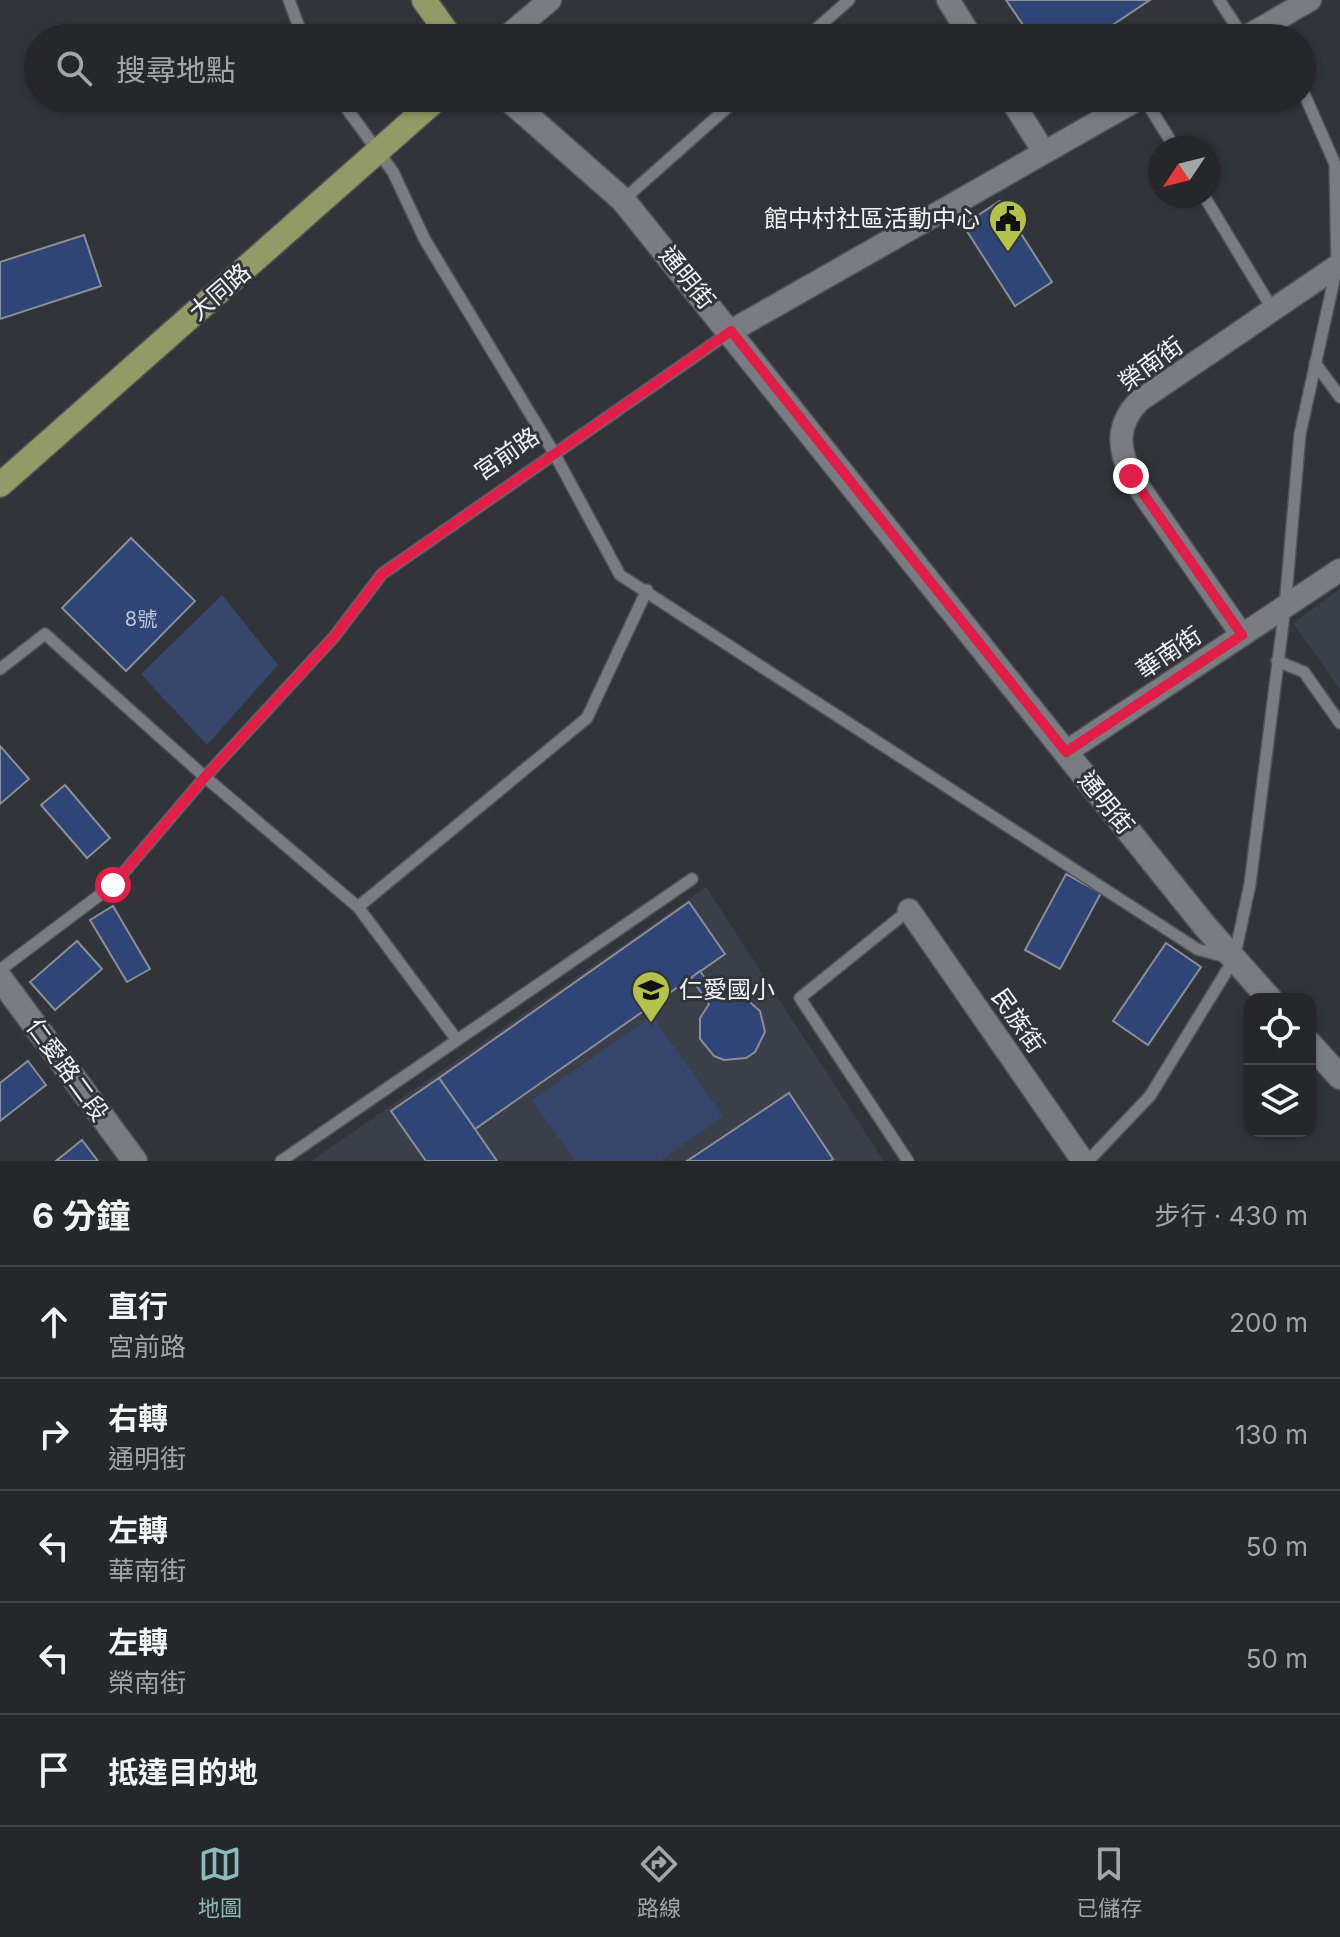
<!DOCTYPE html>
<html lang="zh-TW">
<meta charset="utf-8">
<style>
body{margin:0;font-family:Inter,"Noto Sans TC",sans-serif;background:#313337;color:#f1f3f6}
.controls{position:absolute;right:24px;bottom:24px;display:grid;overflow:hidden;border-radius:16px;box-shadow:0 2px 6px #0004}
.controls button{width:72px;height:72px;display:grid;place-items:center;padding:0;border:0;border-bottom:2px solid #424447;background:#25272b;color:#f1f3f6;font:40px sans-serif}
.compass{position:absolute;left:1148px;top:136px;width:72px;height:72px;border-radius:50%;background:#25272b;box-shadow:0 2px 6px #0004;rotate:235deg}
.stop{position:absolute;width:24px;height:24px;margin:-18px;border:6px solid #e11d48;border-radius:50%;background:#fff}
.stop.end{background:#e11d48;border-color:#fff;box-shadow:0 2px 8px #0008}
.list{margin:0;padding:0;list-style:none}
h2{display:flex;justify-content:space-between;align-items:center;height:104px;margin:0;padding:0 32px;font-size:34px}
h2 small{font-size:26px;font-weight:400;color:#a3a5a9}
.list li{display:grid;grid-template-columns:52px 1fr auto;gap:24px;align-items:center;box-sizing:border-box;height:112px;padding:0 32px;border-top:2px solid #424447}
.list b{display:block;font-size:30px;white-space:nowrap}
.list p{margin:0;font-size:26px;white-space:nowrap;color:#a3a5a9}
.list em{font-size:26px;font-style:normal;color:#a3a5a9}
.icon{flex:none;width:44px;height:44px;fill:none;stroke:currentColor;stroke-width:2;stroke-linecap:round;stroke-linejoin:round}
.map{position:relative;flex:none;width:1340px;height:1161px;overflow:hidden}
.search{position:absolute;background:#25272b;box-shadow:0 2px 6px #0004;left:24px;right:24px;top:24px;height:88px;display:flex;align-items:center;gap:20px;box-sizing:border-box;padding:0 28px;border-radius:44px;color:#a3a5a9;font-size:30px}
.sheet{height:664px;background:#25272b}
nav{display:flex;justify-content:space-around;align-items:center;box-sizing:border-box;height:112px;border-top:2px solid #424447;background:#25272b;font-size:22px;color:#a3a5a9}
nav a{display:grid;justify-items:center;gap:4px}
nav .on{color:#8bbbb9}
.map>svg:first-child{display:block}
.built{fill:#3a3f49}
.green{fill:#37476b}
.building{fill:#2f4477;stroke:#8b8e94;stroke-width:2}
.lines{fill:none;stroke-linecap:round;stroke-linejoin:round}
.lane-casing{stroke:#515358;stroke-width:14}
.street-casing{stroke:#515358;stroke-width:25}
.secondary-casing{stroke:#515358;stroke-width:27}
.primary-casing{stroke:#515358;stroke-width:27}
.lane{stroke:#797c81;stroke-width:11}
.street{stroke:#797c81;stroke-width:22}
.secondary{stroke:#797c81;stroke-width:24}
.primary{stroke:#929a65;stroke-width:24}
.route{stroke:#e11d48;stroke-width:10}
.labels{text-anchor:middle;stroke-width:6;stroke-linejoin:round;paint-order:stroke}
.number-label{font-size:20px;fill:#c0c7d6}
.poi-label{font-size:24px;fill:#f1f3f6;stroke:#313439;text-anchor:end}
.street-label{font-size:24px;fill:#f1f3f6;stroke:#313439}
</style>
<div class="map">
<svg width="1340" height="1161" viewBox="0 0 1340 1161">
<rect width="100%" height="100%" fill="#313439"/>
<g class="built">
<path d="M1340,589v100l-47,-66z"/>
<path d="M706,887l178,274h-573z"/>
</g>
<g class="green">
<path d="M222,595l56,70 -71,80 -66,-71z"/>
<path d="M652,1016l71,100 -63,45h-85l-43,-61z"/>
</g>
<g class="building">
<path d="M1006,0h144l-57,38h-61z"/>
<path d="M1000,201l52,81 -37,24 -52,-81z"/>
<path d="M84,235l17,51 -101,33v-57z"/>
<path d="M131,538l64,63 -69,70 -64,-63z"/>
<path d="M0,746l29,33 -29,25z"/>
<path d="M65,785l45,53 -23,20 -46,-53z"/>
<path d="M1066,874l35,19 -41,76 -35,-19z"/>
<path d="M689,902l36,52 -250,175 -36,-51z"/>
<path d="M113,906l37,63 -23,13 -37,-62z"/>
<path d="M77,941l25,28 -47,41 -25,-28z"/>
<path d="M1166,943l35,24 -53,78 -35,-24z"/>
<path d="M700,971l19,26h25l16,14 5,21 -10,20 -9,6 -22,2 -10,-4 -14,-17v-21l9,-14 -18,-26z"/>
<path d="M28,1061l18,24 -46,36v-38z"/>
<path d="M439,1078l36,51 22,32h-71l-35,-50z"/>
<path d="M789,1093l44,66 -3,2h-143z"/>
<path d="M82,1140l16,21h-42z"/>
</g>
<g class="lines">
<defs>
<g id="lane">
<path d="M289,0l14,38"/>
<path d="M1219,0l25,38"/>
<path d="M806,38l43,-38"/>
<path d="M339,98l54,74 32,68 129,213 66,122 577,374 29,8"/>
<path d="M1144,98l31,50"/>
<path d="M1204,196l69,114"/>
<path d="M623,200l115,-102"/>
<path d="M1315,363l25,34"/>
<path d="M1277,661l27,11 36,51"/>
<path d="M0,669l45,-35 160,143 153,130 99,133"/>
<path d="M358,907l229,-189 60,-128"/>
<path d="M0,970l113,-85 92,-108 129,-140 48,-63 348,-242"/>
<path d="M281,1161l411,-282"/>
<path d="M908,1161l-108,-163 109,-88"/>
<path d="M1088,1161l62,-65 84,-137 16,-75 35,-277 15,-173 37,-168 -2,-102 -33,-75"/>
</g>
<g id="street">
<path d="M948,0l24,38"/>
<path d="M505,38l45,-38"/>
<path d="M1244,38l66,-38"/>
<path d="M1010,98l34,54"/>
<path d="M731,331l409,-233"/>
<path d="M1242,635l-111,-159c-13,-29 -15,-51 8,-75l201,-137"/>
<path d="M1066,752l274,-182"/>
<path d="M909,910l174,251"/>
</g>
<g id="secondary">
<path d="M507,98l116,102 581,725 66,74"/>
<path d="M0,978l135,183"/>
<path d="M1310,1044l30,33"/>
</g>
<g id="primary">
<path d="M424,0l27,38"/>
<path d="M0,485l438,-387"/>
</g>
</defs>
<use href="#lane" class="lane-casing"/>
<use href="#street" class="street-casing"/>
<use href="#secondary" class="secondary-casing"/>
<use href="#primary" class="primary-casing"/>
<use href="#lane" class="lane"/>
<use href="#street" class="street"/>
<use href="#secondary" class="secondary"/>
<use href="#primary" class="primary"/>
</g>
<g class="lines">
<path class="route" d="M113,885l92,-108 129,-140 48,-63 349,-243 335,421 176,-117 -111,-159"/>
</g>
<defs>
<symbol id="civic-pin" viewBox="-11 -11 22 30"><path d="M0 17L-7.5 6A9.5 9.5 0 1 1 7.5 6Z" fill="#b4c24a" stroke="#313439"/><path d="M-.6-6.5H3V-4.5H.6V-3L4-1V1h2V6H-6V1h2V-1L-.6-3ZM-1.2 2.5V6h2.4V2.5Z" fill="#111"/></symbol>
<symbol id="school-pin" viewBox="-11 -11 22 30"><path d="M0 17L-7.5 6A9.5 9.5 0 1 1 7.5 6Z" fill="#b4c24a" stroke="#313439"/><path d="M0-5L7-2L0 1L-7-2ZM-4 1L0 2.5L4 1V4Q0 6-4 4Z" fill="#111"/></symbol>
</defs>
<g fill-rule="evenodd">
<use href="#civic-pin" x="986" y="197" width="44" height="60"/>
<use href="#school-pin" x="629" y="968" width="44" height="60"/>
</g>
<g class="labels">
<g class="number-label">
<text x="141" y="626">8號</text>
</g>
<g class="poi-label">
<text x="980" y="227">館中村社區活動中心</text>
<text x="679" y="998" text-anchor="start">仁愛國小</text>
</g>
<g class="street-label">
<text transform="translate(687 278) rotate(51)" y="8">通明街</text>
<text transform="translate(220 292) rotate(-41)" y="8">大同路</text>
<text transform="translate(1151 364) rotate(-36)" y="8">榮南街</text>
<text transform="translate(507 454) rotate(-35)" y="8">宮前路</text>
<text transform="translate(1169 653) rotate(-34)" y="8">華南街</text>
<text transform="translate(1106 803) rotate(51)" y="8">通明街</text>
<text transform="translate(1018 1021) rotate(55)" y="8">民族街</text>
<text transform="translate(67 1070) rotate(54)" y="8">仁愛路二段</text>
</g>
</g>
</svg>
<div class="controls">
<button><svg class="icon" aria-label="locate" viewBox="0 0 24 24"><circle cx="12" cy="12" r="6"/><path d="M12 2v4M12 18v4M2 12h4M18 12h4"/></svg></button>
<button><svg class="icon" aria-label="layers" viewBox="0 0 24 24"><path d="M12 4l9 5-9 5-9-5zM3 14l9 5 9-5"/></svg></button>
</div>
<svg class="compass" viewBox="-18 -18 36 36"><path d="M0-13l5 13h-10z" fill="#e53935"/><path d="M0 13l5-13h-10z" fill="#a3a5a9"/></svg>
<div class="stop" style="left:113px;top:885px"></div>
<div class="stop end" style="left:1131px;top:476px"></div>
<div class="search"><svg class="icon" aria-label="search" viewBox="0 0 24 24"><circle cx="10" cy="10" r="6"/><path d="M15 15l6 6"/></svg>搜尋地點</div>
</div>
<section class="sheet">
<h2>6 分鐘<small>步行 · 430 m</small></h2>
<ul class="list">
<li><svg class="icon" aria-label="ahead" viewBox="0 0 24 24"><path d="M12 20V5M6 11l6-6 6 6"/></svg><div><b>直行</b><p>宮前路</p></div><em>200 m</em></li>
<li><svg class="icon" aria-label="right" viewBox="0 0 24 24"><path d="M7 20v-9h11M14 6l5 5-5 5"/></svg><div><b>右轉</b><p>通明街</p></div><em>130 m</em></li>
<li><svg class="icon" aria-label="left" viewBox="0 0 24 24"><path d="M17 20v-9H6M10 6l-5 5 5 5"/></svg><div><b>左轉</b><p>華南街</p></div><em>50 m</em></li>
<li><svg class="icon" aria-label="left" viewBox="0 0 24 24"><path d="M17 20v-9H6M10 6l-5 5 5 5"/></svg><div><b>左轉</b><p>榮南街</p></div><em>50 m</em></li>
<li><svg class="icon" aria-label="arrive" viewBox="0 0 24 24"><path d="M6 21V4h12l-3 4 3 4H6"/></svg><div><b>抵達目的地</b></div></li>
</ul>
</section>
<nav>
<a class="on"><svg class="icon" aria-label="map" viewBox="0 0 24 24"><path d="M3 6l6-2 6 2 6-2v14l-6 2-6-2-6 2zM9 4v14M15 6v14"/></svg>地圖</a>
<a><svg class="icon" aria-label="directions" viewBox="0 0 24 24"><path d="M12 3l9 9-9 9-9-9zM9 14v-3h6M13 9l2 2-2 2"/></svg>路線</a>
<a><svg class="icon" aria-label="saved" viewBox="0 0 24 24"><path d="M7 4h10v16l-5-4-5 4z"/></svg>已儲存</a>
</nav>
